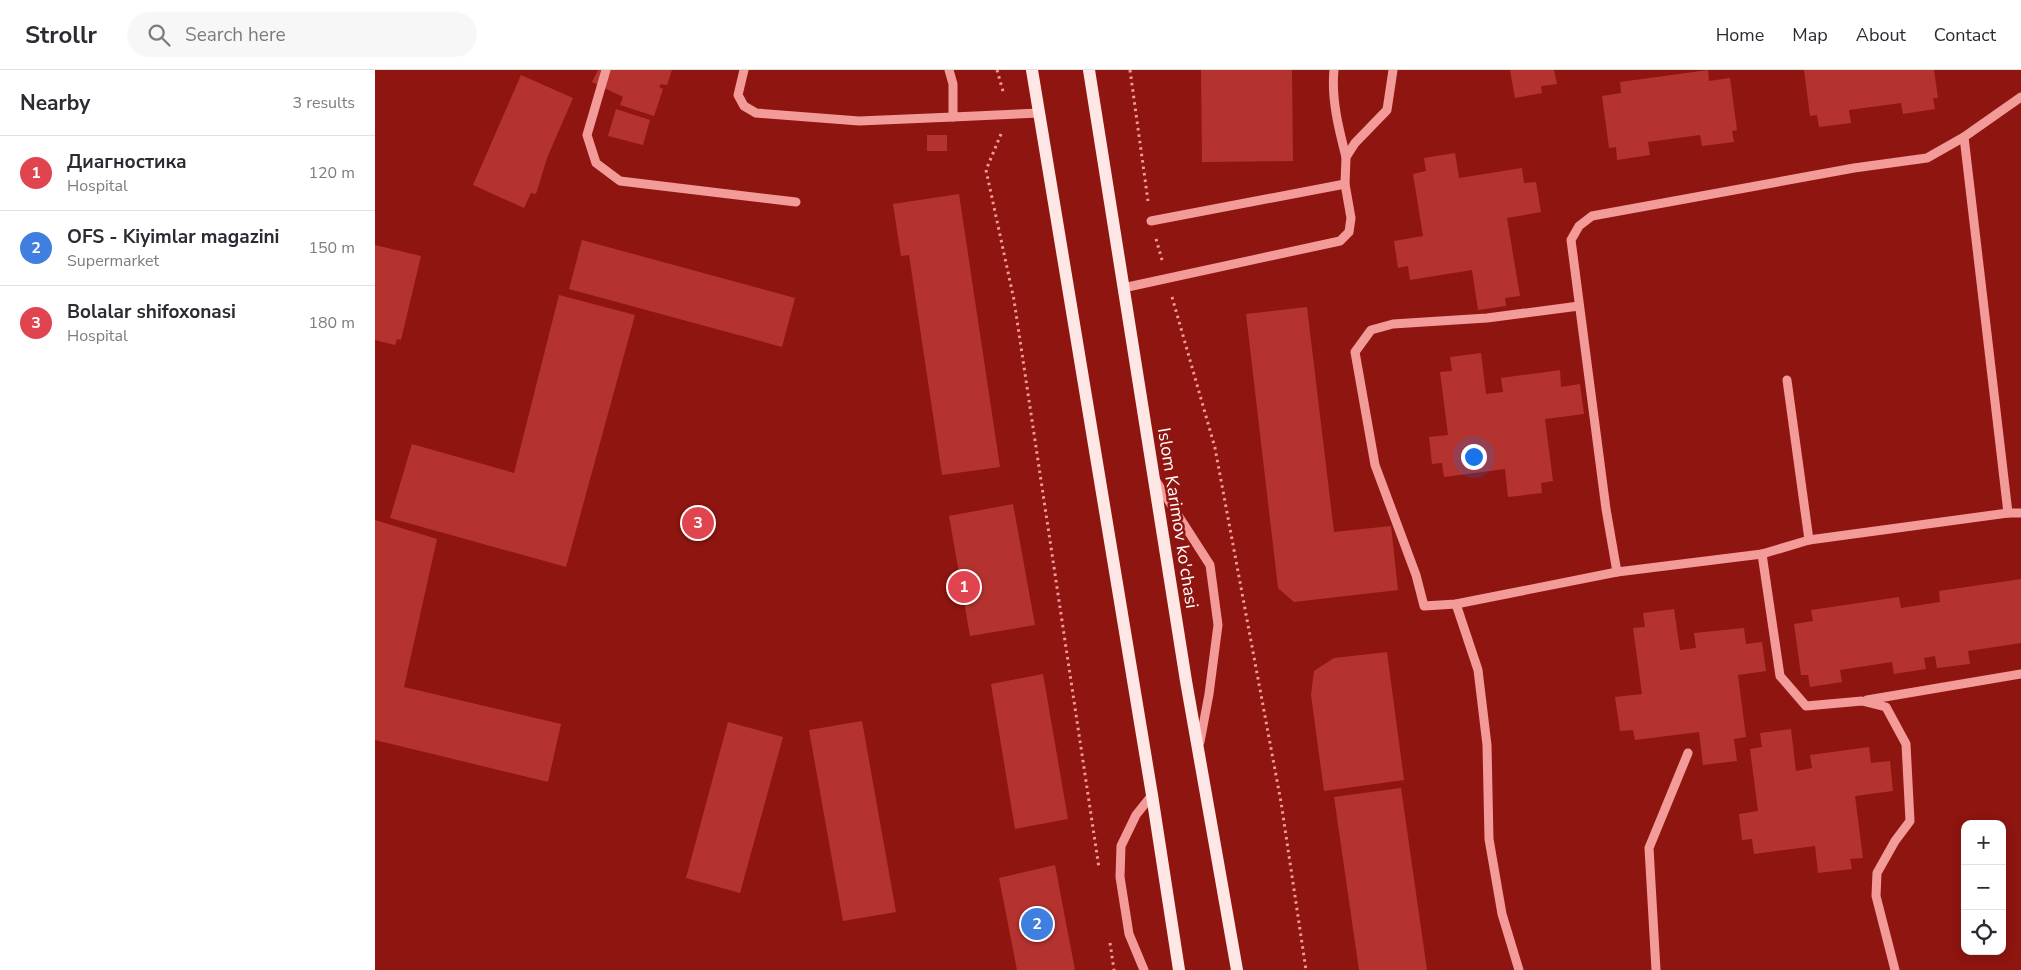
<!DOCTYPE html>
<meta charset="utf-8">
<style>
body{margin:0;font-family:"Nunito Sans",sans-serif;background:#f7f7f7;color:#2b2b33}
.controls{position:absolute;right:15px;bottom:15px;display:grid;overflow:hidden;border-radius:10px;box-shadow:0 2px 12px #0003}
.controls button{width:45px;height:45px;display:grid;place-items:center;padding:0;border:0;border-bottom:1px solid #e1e1e2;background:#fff;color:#2b2b33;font:25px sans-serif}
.you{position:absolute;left:1098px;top:386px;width:18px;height:18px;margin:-12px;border:4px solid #fff;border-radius:50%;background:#1a73e8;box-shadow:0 0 0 8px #1a73e833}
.badge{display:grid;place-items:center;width:32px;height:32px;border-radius:50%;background:#ea580c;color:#fff;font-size:16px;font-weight:700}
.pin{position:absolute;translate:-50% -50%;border:2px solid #fff;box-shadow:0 1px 5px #0006}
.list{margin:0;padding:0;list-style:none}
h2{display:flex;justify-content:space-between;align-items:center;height:65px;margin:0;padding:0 20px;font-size:21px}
h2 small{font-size:16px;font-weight:400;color:#7c7c81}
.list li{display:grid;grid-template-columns:32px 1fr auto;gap:15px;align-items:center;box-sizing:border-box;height:75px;padding:0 20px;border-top:1px solid #e1e1e2}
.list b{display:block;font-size:19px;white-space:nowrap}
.list p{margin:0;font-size:16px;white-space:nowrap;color:#7c7c81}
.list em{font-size:16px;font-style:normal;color:#7c7c81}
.icon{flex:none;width:28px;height:28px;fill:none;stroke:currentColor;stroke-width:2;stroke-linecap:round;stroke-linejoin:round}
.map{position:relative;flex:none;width:1646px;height:900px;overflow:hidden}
header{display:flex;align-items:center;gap:30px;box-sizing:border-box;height:70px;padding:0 25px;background:#fff;border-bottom:1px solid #e1e1e2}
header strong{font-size:24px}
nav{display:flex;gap:28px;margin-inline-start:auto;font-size:18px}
.search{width:350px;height:45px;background:#f7f7f7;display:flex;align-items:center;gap:12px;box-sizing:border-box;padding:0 18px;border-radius:28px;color:#7c7c81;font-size:19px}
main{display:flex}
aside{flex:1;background:#fff}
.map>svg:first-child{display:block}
.building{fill:#b5332f}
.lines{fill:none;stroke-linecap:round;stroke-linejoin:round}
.path{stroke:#f39b99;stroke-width:3;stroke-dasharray:2.5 4;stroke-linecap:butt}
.minor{stroke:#f39b99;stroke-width:9}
.major{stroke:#ffe7e5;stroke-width:12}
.labels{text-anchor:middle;stroke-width:5;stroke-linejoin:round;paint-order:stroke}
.street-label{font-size:18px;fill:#fff;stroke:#8f1510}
</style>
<header>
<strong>Strollr</strong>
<div class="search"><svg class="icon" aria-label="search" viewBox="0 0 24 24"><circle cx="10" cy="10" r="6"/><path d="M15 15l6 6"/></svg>Search here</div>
<nav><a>Home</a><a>Map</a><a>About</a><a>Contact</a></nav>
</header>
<main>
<aside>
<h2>Nearby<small>3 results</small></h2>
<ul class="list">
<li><span class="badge" style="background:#e0444e">1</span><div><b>Диагностика</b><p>Hospital</p></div><em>120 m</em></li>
<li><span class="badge" style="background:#3f7fe0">2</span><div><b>OFS - Kiyimlar magazini</b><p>Supermarket</p></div><em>150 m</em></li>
<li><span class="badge" style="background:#e0444e">3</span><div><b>Bolalar shifoxonasi</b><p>Hospital</p></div><em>180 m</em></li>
</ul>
</aside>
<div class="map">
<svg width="1646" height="900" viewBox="0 0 1646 900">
<rect width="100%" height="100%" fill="#8f1510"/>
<g class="building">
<path d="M223,0h74l-5,15 -6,-1 -2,3 4,2 -9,27 -34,-11 3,-8 -31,-15z"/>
<path d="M826,0h91l1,91 -91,1z"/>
<path d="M1135,0h44l3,14 -16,2 1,7 -27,5z"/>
<path d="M1333,0l1,11 21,-3 7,52 -5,1 2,11 -32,4 -2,-11 -52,7 2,13 -33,5 -1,-13 -7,1 -7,-52 19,-3 -1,-11z"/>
<path d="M1429,0h130l4,28h-5l2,11 -32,5 -2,-11 -52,7 2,13 -32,4 -2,-12 -7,1z"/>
<path d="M146,5l52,23 -26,60 -11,36 -5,-1 -7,15 -51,-23z"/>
<path d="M241,39l34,11 -7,25 -35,-9z"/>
<rect x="552" y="65" width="20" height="16"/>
<path d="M1080,83l4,25 63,-10 2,15 12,-1 5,30 -34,6 13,78 -15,2 1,8 -28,4 -6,-40 -62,10 -2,-14 -10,2 -4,-27 29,-5 -10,-62 13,-3 -2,-13z"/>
<path d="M584,124l41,273 -58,8 -33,-220 -8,1 -8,-52z"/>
<path d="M207,170l213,58 -13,49 -213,-58z"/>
<path d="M0,175l46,11 -20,84 -4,-1 -2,6 -20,-5z"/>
<path d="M184,225l76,20 -69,252 -176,-49 22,-74 102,29z"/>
<path d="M932,237l27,225 57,-6 7,64 -104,12 -16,-14 -32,-274z"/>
<path d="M1106,283l5,41 17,-2 -2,-14 59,-8 1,17 19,-3 4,30 -39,5 8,62 -12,2 1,10 -34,4 -3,-28 -61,8 -2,-14 -10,1 -3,-27 19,-2 -8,-63 12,-1 -2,-14z"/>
<path d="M638,434l22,121 -65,11 -21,-120z"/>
<path d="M0,450l62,19 -33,148 157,37 -13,58 -173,-42z"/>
<path d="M1646,509v64l-53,8 2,13 -33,4 -2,-12 -11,2 2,11 -32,5 -2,-12 -52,8 2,12 -32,5 -2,-12h-7l-7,-51 19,-3 -2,-11 88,-13 2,11 39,-6 -1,-11z"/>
<path d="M1299,539l6,41 16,-2 -2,-15 50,-5 2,16 16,-2 4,29 -28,4 8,62 -12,2 3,22 -34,4 -4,-33 -64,8 -2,-10 -13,1 -5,-34 27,-3 -9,-66 12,-1 -2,-14z"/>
<path d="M1012,582l17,128 -80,11 -13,-96 3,-24 20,-13z"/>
<path d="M668,604l25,145 -53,10 -24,-145z"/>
<path d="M487,651l34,191 -53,9 -34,-191z"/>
<path d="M353,652l55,15 -43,156 -54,-15z"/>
<path d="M1416,659l5,42 16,-3 -2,-13 59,-8 2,16 19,-2 3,30 -38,5 8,62 -13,1 2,10 -34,4 -3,-27 -61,8 -2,-15 -10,1 -3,-26 19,-3 -8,-62 12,-2 -2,-14z"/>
<path d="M1026,718l26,182h-68l-25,-173z"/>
<path d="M680,795l20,105h-58l-18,-92z"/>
</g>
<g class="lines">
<g class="path">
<path d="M622,0l7,25"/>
<path d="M755,0l18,131"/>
<path d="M626,64l-15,36 28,130 85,568"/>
<path d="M781,169l6,21"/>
<path d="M797,227l43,151 66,354 25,168"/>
<path d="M735,873l4,27"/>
</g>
<g class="minor">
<path d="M231,0l-19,65 9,28 24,18 176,21"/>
<path d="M369,0l-6,25 6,11 12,7 103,8 94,-4"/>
<path d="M574,0l4,14v33l86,-4"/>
<path d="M959,0c-3,29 5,60 12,87"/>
<path d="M1646,27l-57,40 -37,21 -73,10 -262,48 -13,10 -8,14 35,269 11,63 145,-18 47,-14 199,-27h13"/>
<path d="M1589,67l44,376"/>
<path d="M776,151l194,-37"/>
<path d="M748,218l217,-47 9,-9 2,-14 -6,-34 1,-27 9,-14 32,-33 6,-40"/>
<path d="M1204,236l-92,12 -94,6 -22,6 -16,22 20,113 41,110 8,31 32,-2 161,-32"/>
<path d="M1412,310l22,160"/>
<path d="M781,411l54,84 8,60 -9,69 -9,48"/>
<path d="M1387,484l18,122 26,30 56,-5 24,6 20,37 4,77 -15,20 -18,32 -1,23 19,74"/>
<path d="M1081,534l22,66 9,75 2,94 13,75 17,56"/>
<path d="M1492,630l154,-26"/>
<path d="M769,900l-15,-36 -9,-57 1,-31 15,-31 16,-20"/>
<path d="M1281,900l-7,-122 39,-95"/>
</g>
<g class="major">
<path d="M657,0l120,725 27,175"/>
<path d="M714,0l97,611 51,289"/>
</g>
</g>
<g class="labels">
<g class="street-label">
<text transform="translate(803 448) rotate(81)" y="6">Islom Karimov ko'chasi</text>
</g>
</g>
</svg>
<div class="controls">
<button>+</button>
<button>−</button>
<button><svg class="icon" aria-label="locate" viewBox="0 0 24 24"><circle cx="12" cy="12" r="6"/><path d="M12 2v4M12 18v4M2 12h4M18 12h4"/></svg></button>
</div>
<div class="you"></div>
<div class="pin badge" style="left:589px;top:517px;background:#e0444e">1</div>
<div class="pin badge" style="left:662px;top:854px;background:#3f7fe0">2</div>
<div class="pin badge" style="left:323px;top:453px;background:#e0444e">3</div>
</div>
</main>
